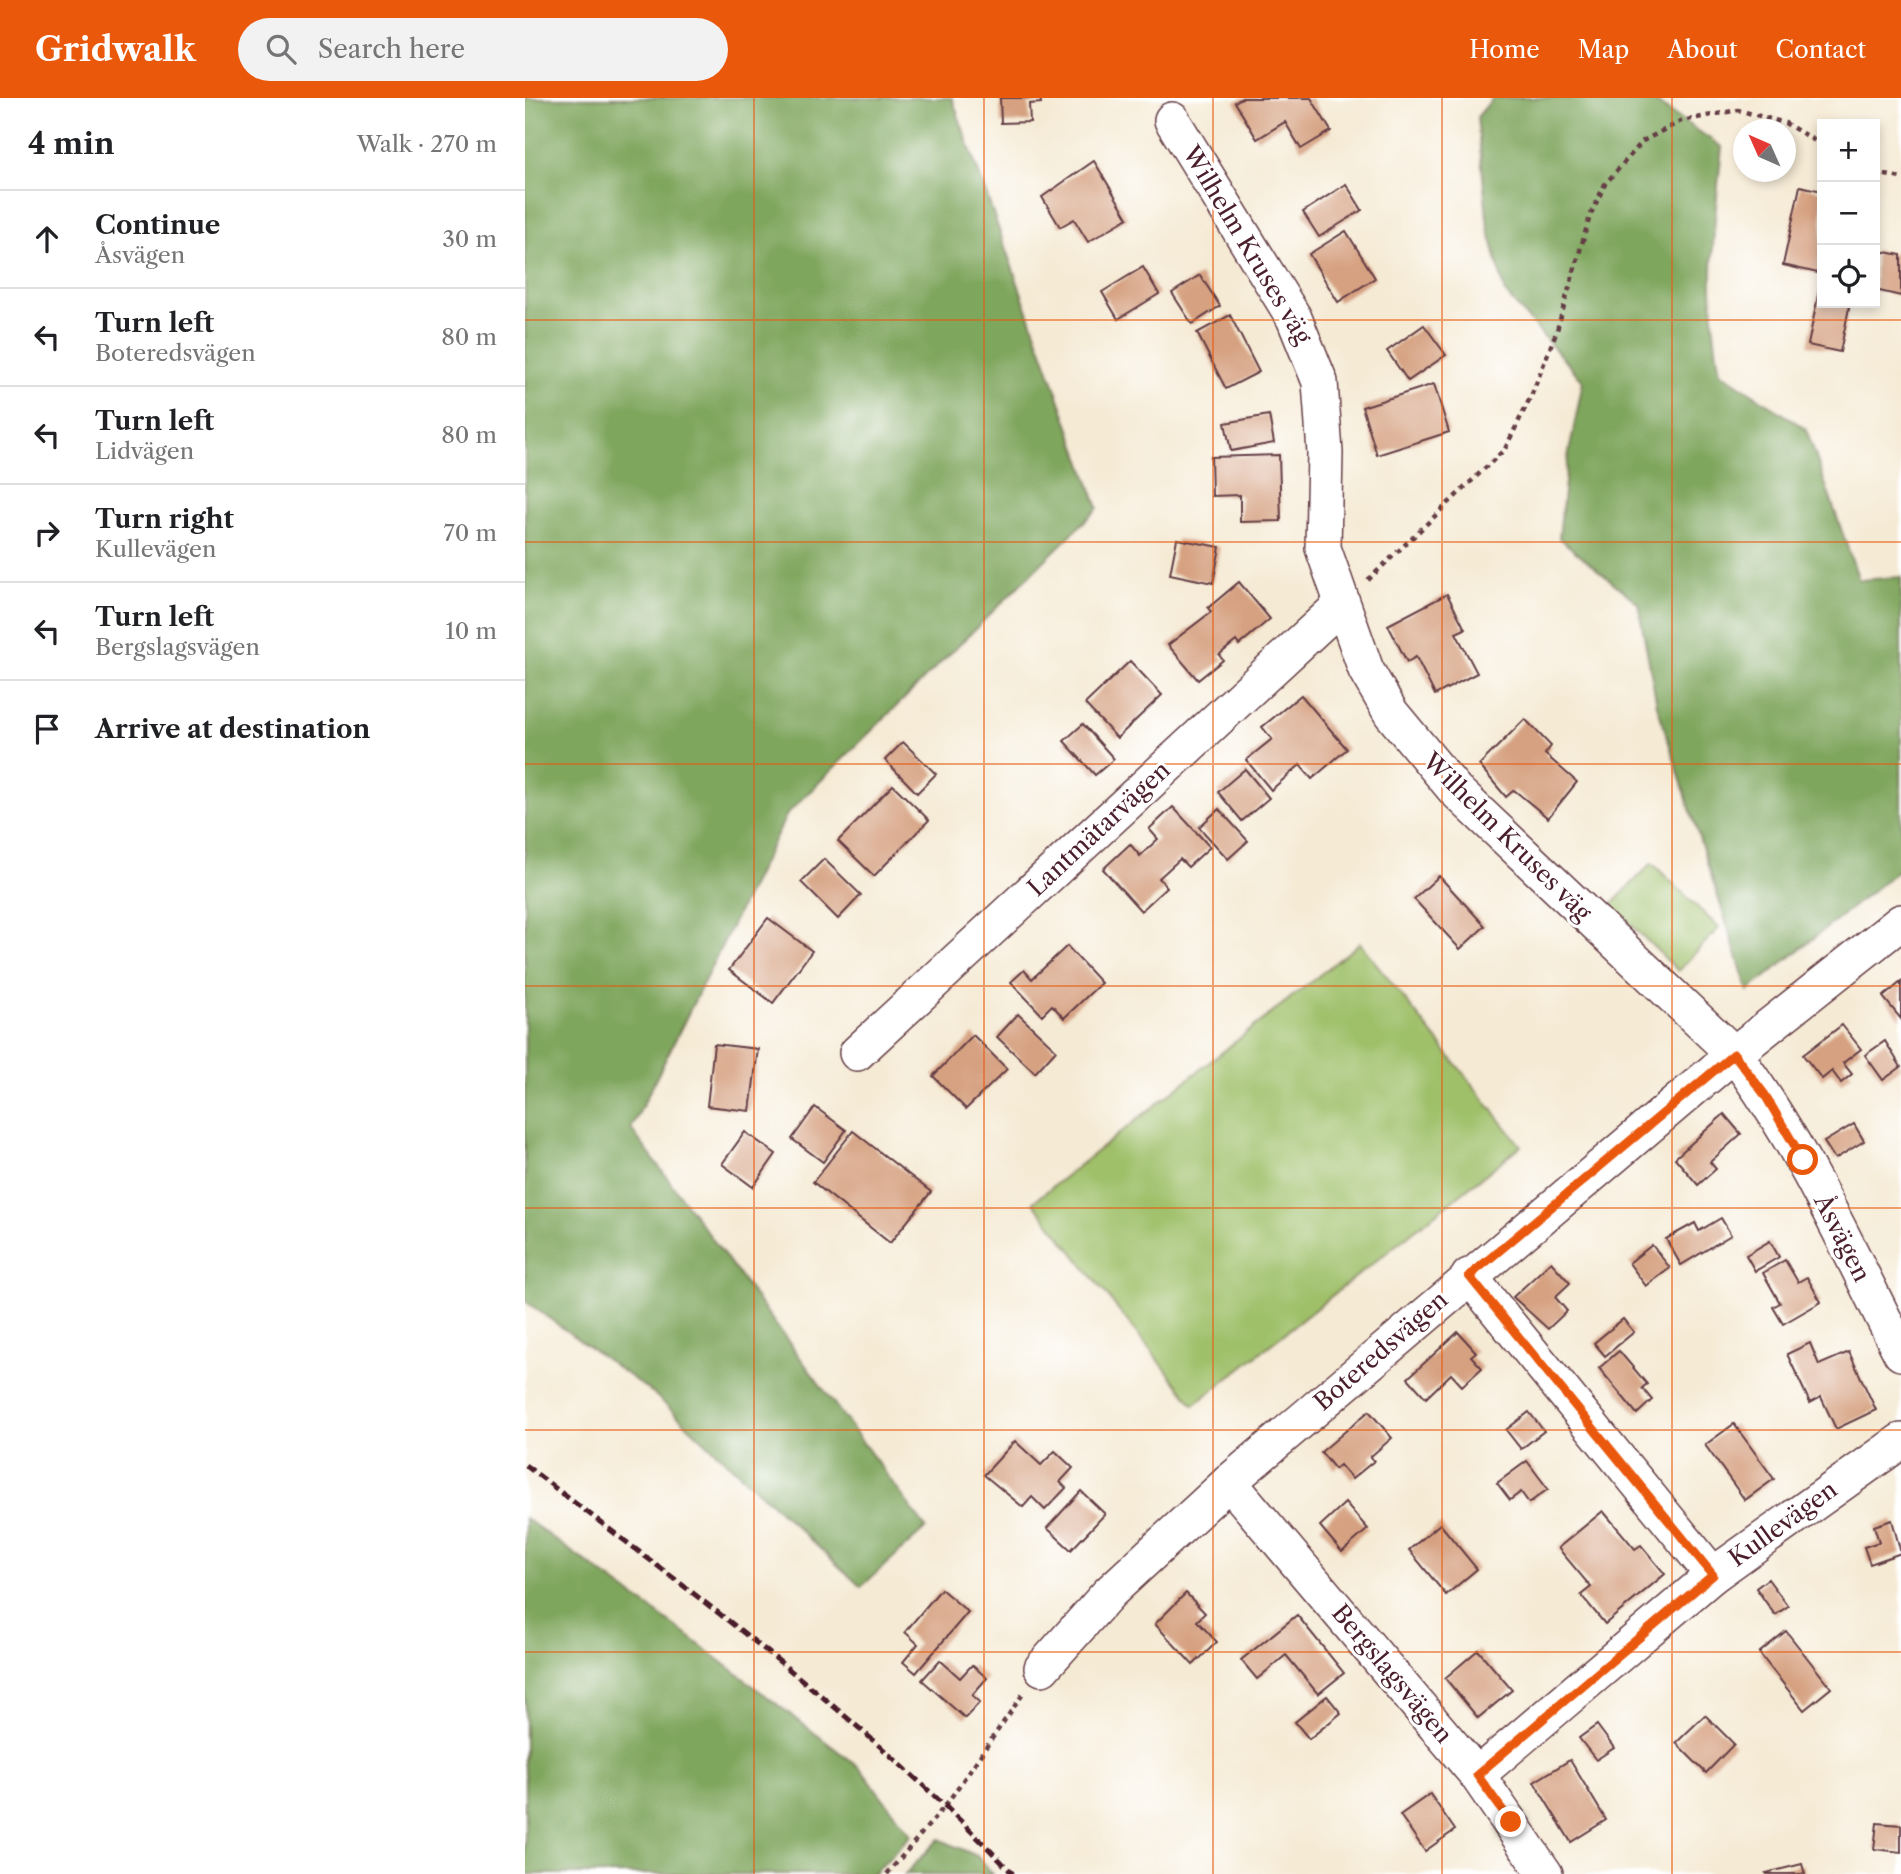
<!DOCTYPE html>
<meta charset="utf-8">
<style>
body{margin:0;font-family:"Libre Caslon Text",serif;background:#f2f2f2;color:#202124}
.controls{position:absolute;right:21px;top:21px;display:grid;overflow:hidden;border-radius:0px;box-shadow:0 4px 10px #0003}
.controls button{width:63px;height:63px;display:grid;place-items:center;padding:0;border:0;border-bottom:2px solid #e0e0e0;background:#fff;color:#202124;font:35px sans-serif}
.compass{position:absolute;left:1208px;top:21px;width:63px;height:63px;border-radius:50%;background:#fff;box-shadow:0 4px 10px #0003;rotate:315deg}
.stop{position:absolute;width:21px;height:21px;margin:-16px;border:5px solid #ea580c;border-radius:50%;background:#fff}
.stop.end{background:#ea580c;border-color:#fff;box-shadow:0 2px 7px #0008}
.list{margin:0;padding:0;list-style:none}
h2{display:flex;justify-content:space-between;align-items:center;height:91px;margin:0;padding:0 28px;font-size:30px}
h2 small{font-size:23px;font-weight:400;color:#757577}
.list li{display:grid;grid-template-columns:46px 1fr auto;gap:21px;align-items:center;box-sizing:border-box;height:98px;padding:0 28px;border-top:2px solid #e0e0e0}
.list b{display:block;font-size:26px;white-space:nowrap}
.list p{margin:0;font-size:23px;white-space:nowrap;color:#757577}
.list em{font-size:23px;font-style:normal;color:#757577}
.icon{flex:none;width:38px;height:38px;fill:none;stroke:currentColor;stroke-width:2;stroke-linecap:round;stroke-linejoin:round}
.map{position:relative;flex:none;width:1376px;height:1776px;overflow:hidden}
header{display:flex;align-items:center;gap:42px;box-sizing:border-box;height:98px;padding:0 35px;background:#ea580c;color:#fff}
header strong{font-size:33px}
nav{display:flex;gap:38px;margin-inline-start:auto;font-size:24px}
.search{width:490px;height:63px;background:#f2f2f2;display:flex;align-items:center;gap:18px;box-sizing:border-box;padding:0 24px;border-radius:38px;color:#757577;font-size:26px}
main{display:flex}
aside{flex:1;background:#fff}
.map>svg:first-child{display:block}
.green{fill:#9fc069;stroke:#74704a;stroke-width:2}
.forest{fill:#7fa65d;stroke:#646244;stroke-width:2}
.building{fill:#d6a181}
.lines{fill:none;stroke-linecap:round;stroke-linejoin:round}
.minor-casing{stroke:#643d44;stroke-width:38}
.path{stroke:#643d44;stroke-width:4.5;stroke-dasharray:5 5;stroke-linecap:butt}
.minor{stroke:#fff;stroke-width:35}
.rail{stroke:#4a1f2b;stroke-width:5;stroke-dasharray:10 5;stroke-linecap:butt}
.route{stroke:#ea580c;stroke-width:9}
.grid{fill:none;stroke:#e8590c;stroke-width:2;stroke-opacity:0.55}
.labels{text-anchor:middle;stroke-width:6;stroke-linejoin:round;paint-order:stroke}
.street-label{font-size:24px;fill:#4a1f2b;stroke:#fff}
</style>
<header>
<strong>Gridwalk</strong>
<div class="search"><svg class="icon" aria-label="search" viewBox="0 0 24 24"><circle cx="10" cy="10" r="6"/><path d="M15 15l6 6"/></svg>Search here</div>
<nav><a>Home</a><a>Map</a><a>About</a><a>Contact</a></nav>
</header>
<main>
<aside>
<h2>4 min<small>Walk · 270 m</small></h2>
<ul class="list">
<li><svg class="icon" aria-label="ahead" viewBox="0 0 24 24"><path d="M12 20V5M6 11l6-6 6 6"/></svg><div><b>Continue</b><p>Åsvägen</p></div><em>30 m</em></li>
<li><svg class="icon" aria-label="left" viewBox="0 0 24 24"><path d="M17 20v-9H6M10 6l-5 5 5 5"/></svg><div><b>Turn left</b><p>Boteredsvägen</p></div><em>80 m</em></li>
<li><svg class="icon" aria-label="left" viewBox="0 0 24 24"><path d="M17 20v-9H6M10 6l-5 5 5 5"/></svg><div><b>Turn left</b><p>Lidvägen</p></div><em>80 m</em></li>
<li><svg class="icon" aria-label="right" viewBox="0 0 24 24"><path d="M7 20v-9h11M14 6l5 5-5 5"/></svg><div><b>Turn right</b><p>Kullevägen</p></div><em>70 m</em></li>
<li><svg class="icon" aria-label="left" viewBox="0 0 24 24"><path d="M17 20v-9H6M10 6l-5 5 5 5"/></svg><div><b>Turn left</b><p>Bergslagsvägen</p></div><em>10 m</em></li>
<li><svg class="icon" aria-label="arrive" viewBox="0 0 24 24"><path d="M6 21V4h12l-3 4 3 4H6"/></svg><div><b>Arrive at destination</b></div></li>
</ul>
</aside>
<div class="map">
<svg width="1376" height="1776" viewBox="0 0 1376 1776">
<rect width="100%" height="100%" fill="#fff"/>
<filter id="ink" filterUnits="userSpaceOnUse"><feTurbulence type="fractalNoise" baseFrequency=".0143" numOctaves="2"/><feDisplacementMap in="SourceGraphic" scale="14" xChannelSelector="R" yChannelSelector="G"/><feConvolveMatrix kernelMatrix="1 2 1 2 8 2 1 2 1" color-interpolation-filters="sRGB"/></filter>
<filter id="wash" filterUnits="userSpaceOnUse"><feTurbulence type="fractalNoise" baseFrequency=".00686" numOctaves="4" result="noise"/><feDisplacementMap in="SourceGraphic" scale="28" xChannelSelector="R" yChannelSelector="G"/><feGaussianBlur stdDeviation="1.57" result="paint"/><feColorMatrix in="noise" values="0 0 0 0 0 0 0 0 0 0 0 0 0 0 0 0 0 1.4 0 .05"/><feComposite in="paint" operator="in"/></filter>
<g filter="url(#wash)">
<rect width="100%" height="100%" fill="#f5ead4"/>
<g class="green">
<path d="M1127,765l67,65 -41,43 -67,-66z"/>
<path d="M835,845l161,203 -327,259 -161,-203z"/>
</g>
<g class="forest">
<path d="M0,0h427l146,410 -311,306 -156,315 295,399 -65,59 -207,-193 -129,-93z"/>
<path d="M968,0h156l73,49c-8,76 -17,149 -2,225l86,57 53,151 42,-3v291l-153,123 -91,-286 -19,-102 -79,-65 8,-75 16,-82 -78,-88 -17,-66 -11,-110z"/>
<path d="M0,1420l158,114 177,136 51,67 -37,39h-349z"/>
<path d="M414,1741l38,17 15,18h-87z"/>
</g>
<g id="blocks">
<g class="building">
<path d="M475,0h40l1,5 -12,1 1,18 -29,1z"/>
<path d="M717,0h69l20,33 -30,18 -16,-27 -28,17 -22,-37z"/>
<path d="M569,63l34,57 -40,24 -14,-23 -14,8 -18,-30z"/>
<path d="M821,86l16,26 -43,27 -16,-25z"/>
<path d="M1275,88l22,5v83l-39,-9z"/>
<path d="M821,133l29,47 -37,24 -29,-48z"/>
<path d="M1350,152l26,5v41l-26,-6z"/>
<path d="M618,169l16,27 -41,25 -16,-27z"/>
<path d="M675,177l20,31 -28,18 -20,-31z"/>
<path d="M1296,183l1,22h28l-10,49 -32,-7z"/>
<path d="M705,217l29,57 -33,17 -29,-56z"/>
<path d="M899,227l22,30 -38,26 -21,-30z"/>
<path d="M909,286l15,48 -72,23 -15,-48z"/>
<path d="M744,317l5,28 -43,8 -6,-28z"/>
<path d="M754,357l2,66 -41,1v-27l-28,1 -1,-39z"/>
<path d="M652,441l43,8 -7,36 -43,-9z"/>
<path d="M714,484l31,37 -31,26 -3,-4 -17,14 4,5 -25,20 -30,-35 43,-33 -3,-4z"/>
<path d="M922,496l18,35 -9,4 21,40 -42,22 -19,-38 -9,5 -19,-37z"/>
<path d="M605,563l32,34 -45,43 -32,-34z"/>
<path d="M776,597l46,54 -35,30 -12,-14 -29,25 -25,-30 26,-21 -10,-12z"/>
<path d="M1000,621l26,27 -6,8 32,28 -29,36 -34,-28 -8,7 -27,-32z"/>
<path d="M558,626l31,35 -19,16 -31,-34z"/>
<path d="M378,644l33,32 -19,19 -32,-33z"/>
<path d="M720,671l24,29 -27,23 -24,-29z"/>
<path d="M368,687l36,35 -55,56 -36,-35z"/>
<path d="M648,709l37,40 -22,20 -8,-8 -21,19 8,9 -26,24 -38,-42 27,-25 10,12 18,-17 -9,-10z"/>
<path d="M694,711l29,32 -20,18 -29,-32z"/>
<path d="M299,761l37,36 -23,24 -37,-37z"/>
<path d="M914,778l46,50 -25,23 -46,-50z"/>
<path d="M243,820l44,33 -39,52 -44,-33z"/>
<path d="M542,848l34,37 -37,35 -12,-13 -10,10 -31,-33 13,-12 8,9z"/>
<path d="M1376,884v37l-18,-22z"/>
<path d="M493,916l38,36 -21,23 -38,-36z"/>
<path d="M1317,927l19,24 -18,14 9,11 -11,9 -9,-12 -10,8 -19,-24z"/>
<path d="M448,937l34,34 -41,40 -33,-33z"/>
<path d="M1360,943l16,26 -18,13 -18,-25z"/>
<path d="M189,946l44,5 -8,62 -43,-5z"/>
<path d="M290,1009l31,23 -23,32 -31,-23z"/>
<path d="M1199,1016l17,20 -31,28 6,7 -18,16 -23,-27z"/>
<path d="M1329,1026l10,17 -29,18 -11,-17z"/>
<path d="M328,1033l78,61 -41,51 -77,-61z"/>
<path d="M220,1034l31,22 -23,33 -31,-23z"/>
<path d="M1196,1120l10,17 -50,30 -15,-26 29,-16 4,8z"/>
<path d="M1245,1143l9,16 -24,14 -9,-16z"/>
<path d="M1127,1147l18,23 -24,18 -17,-23z"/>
<path d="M1260,1162l13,22 9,-5 14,25 -38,22 -10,-17 7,-4 -17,-30z"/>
<path d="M1026,1164l19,21 -15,14 12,14 -19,18 -35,-32z"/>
<path d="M1098,1221l11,13 -29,24 -11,-13z"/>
<path d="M933,1234l18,20 -5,4 11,12 -20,18 -11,-12 -25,24 -18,-20z"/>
<path d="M1285,1245l9,22 30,-13 27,58 -40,19 -15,-32 -11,6 -23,-49z"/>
<path d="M1094,1253l28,33 -5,4 10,12 -15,14 -38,-46z"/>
<path d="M844,1313l23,27 -22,19 4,4 -22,18 -12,-14 -5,4 -14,-17z"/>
<path d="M1004,1314l15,19 -23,18 -15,-19z"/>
<path d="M1209,1326l40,55 -29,21 -40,-55z"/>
<path d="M490,1343l26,24 14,-14 18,17 -13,14 6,6 -21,22 -13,-13 -9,10 -39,-32z"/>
<path d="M1002,1363l21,28 -19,14 -8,-11 -11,8 -13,-17z"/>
<path d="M556,1393l24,23 -34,36 -24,-22z"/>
<path d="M820,1405l23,26 -26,23 -22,-26z"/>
<path d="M1078,1413l32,38 6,-4 24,29 -60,50 -24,-29 10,-8 -33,-39z"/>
<path d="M1367,1422l9,33 -31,11 -6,-17 15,-5 -5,-16z"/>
<path d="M915,1426l37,45 -31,26 -37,-45z"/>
<path d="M1243,1481l20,27 -13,9 -19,-27z"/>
<path d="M416,1491l27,23 -52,61 -13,-11 15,-18 -13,-12z"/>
<path d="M661,1495l19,20 -8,8 20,21 -24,23 -38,-41z"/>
<path d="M772,1517l47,58 -26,21 -32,-39 -29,24 -16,-19z"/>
<path d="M1261,1533l45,57 -27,22 -45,-57z"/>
<path d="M953,1552l34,40 -34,28 -33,-40z"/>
<path d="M415,1562l20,18 12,-13 15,13 -15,17 8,7 -15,16 -43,-38z"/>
<path d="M802,1598l14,17 -32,26 -14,-17z"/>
<path d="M1180,1617l29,29 -28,29 -30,-30z"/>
<path d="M1072,1627l17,23 -18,12 -17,-22z"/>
<path d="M1045,1662l36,60 -35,22 -37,-60z"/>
<path d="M905,1696l25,36 -30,21 -25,-36z"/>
<path d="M1352,1725l24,2v27l-27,-3z"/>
<path d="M1277,1766l3,10h-38l-1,-1z"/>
</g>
</g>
</g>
<g filter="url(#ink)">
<use href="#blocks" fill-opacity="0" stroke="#643d44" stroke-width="2"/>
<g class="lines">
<defs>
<g id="minor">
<path d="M647,22l122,198 26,64 5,71 -2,95 43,122 25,43 64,77 279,264c69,91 115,198 167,299"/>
<path d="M332,955l484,-448"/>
<path d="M944,1178l244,299"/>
<path d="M704,1384l248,293 68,99"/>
<path d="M517,1570l67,-75 120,-111 505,-428 167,-132"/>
<path d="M952,1677l236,-200 188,-134"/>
</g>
</defs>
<use href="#minor" class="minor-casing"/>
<g class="path">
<path d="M1350,75l26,5"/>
<path d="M843,482l137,-131 27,-55 25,-64 33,-114 15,-32 38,-43 38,-20 57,-11 47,13 37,22"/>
<path d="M362,1776l58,-68 78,-112"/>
</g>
<use href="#minor" class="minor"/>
<path class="rail" d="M0,1367c168,128 342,255 488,409"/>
</g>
</g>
<g class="lines" filter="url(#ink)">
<path class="route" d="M986,1724l-34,-47 236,-200 -244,-299 265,-222 31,41 38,65"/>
</g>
<path class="grid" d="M229,0v1776M459,0v1776M688,0v1776M917,0v1776M1147,0v1776M0,222h1376M0,444h1376M0,666h1376M0,888h1376M0,1110h1376M0,1332h1376M0,1554h1376"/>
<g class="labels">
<g class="street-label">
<text transform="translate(722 147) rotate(59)" y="8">Wilhelm Kruses väg</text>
<text transform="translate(574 731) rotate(-43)" y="8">Lantmätarvägen</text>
<text transform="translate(982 739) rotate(45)" y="8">Wilhelm Kruses väg</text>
<text transform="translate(1317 1140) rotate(63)" y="8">Åsvägen</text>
<text transform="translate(856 1253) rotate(-41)" y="8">Boteredsvägen</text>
<text transform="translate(1258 1426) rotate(-36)" y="8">Kullevägen</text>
<text transform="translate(867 1576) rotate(50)" y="8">Bergslagsvägen</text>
</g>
</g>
</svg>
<div class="controls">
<button>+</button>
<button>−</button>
<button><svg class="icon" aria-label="locate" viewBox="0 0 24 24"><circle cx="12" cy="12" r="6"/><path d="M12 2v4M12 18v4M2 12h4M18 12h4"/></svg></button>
</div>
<svg class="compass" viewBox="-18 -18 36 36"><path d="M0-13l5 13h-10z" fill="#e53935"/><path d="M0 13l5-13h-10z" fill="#757577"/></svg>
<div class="stop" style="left:1278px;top:1062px"></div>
<div class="stop end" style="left:986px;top:1724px"></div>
</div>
</main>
